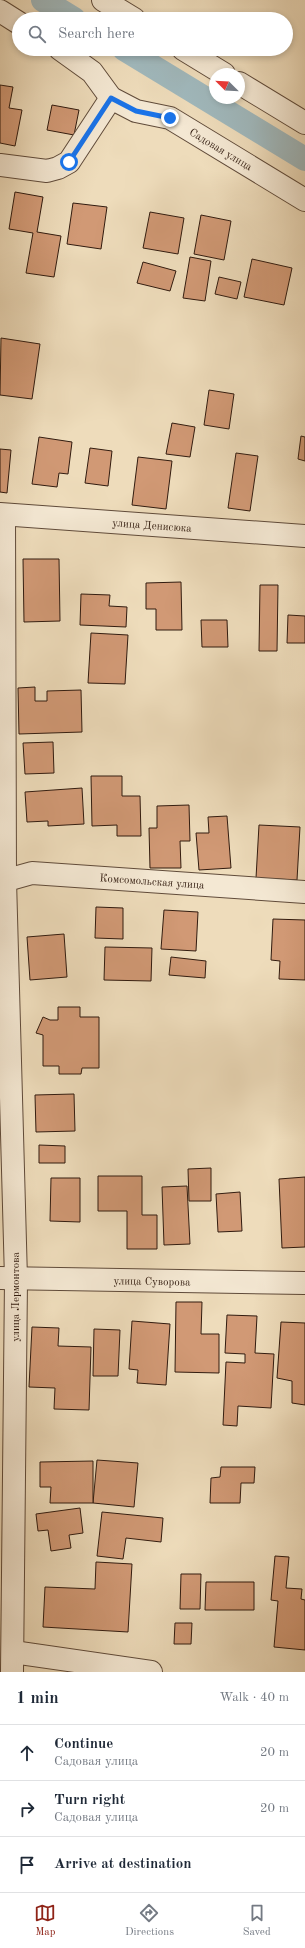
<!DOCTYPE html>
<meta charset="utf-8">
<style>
body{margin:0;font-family:"Old Standard TT",serif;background:#f6f6f7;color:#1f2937}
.compass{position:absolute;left:209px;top:68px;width:36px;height:36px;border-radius:50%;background:#fff;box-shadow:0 2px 6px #0003;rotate:294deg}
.stop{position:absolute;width:12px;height:12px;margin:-9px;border:3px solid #1a73e8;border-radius:50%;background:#fff}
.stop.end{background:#1a73e8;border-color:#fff;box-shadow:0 1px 4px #0008}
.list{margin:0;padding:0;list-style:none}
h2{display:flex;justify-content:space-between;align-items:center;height:52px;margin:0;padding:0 16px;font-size:17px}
h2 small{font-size:13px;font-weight:400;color:#747a83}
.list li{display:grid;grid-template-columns:26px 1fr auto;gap:12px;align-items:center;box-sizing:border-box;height:56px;padding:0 16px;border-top:1px solid #e0e1e3}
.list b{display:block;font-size:15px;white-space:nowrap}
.list p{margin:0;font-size:13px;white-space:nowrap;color:#747a83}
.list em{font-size:13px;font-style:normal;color:#747a83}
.icon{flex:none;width:22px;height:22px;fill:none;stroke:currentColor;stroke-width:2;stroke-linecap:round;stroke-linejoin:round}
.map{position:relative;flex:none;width:305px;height:1672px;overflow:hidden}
.search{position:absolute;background:#fff;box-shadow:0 2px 6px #0003;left:12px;right:12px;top:12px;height:44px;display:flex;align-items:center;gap:10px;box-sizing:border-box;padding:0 14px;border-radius:22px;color:#747a83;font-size:15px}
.sheet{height:220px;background:#fff}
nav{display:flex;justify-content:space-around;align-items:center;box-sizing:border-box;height:56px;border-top:1px solid #e0e1e3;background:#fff;font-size:11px;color:#747a83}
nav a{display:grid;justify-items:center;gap:2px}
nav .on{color:#8f2418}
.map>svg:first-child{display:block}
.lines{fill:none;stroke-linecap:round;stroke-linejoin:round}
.canal{stroke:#a0b8bc;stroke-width:24}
.building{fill:#d19975;stroke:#311b0f}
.street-casing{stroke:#604b3a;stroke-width:24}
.street{stroke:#f4e8d3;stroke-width:22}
.route{stroke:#1a73e8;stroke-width:5}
.labels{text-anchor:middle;stroke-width:3.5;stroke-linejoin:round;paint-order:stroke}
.street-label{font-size:11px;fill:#311b0f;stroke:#f4e8d3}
</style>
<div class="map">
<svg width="305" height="1672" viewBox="0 0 305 1672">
<rect width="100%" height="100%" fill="#eedcbb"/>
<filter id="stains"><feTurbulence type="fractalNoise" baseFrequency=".005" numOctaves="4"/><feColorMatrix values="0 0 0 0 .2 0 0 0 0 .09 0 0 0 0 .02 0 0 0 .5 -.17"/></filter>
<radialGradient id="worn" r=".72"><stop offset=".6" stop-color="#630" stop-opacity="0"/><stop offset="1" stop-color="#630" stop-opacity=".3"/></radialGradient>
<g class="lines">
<g class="canal">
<path d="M43,0l31,19"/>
<path d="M124,49l181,110"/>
</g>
</g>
<g class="building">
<path d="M0,85l13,2 -4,21 13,2 -7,36 -15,-3z"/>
<path d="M52,105l27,5 -5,25 -27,-5z"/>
<path d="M15,192l28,5 -6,35 24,4 -7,41 -28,-4 7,-40 -24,-4z"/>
<path d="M73,203l34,4 -6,42 -34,-5z"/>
<path d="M150,212l34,6 -6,36 -35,-6z"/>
<path d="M201,215l30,6 -7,39 -30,-6z"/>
<path d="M190,257l21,4 -6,40 -22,-3z"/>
<path d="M252,259l40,9 -8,37 -40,-8z"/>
<path d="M143,262l33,9 -6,20 -33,-8z"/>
<path d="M219,277l22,5 -4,17 -22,-5z"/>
<path d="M1,338l39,6 -8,55 -32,-4z"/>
<path d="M209,390l25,4 -5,35 -25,-4z"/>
<path d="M172,423l23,4 -5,30 -24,-3z"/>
<path d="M301,436l4,1v24l-7,-2z"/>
<path d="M39,437l33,5 -4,32 -9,-1 -2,14 -25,-3z"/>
<path d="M90,448l22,3 -4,35 -23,-3z"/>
<path d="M0,449l11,1 -4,43 -7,-1z"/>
<path d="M236,453l22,3 -8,55 -22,-3z"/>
<path d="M138,457l34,4 -6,48 -34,-4z"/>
<path d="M23,559h36l1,62 -36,1z"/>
<path d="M181,582l1,48h-26v-21h-10v-26z"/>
<path d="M260,585h18l-1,66h-18z"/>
<path d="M81,594l29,1 -1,11 18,1 -1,20 -46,-2z"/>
<path d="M288,615l17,1v27h-18z"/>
<path d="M201,620h26l1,27h-26z"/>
<path d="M91,633l37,2 -3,49 -37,-1z"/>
<path d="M35,687v14h12v-10l34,-1 1,42 -63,2 -1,-46z"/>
<path d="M53,742l1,31 -29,1 -2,-31z"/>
<path d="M91,776h31v20h18l1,40h-24v-11l-25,1z"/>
<path d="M82,788l2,36 -36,2v-5l-21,1 -2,-30z"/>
<path d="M189,805l1,36h-10l1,27h-31l-1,-40h8v-22z"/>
<path d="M227,816l4,52 -32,2 -3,-37h13l-1,-16z"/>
<path d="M259,825l41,2 -3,53 -41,-2z"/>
<path d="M96,907l27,1v31l-28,-1z"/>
<path d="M164,910l34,2 -2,39 -35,-2z"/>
<path d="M273,919l32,1v60l-26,-1 1,-18 -9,-1z"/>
<path d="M64,934l3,43 -37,3 -3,-43z"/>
<path d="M105,947l47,1 -1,33 -47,-1z"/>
<path d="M171,957l35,4 -1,17 -36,-3z"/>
<path d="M58,1007h22v10h19v51h-17l-1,6h-22v-8h-16v-31l-7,-2 7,-16 7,3h8z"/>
<path d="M74,1094l1,37 -39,1 -1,-37z"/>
<path d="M39,1145l26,1v17h-26z"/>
<path d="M211,1168v33h-22l-1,-32z"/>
<path d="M98,1176h44v39h15v34h-30v-38h-29z"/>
<path d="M305,1177v70l-23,1 -3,-69z"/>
<path d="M51,1178h29v44l-30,-1z"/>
<path d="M187,1186l3,58 -26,1 -2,-58z"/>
<path d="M240,1192l2,39 -24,1 -2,-38z"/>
<path d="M176,1302h26l-1,32h18v39l-44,-1z"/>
<path d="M227,1315l30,1 -2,37 19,1 -3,54 -33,-2 -1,20 -14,-1 3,-63 19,1v-9l-20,-1z"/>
<path d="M132,1321l38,3 -4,61 -29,-2 1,-13 -9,-1z"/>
<path d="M281,1322l24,1v82l-13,-2v-22l-15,-3z"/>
<path d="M32,1327l27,1 -1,18 33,1 -2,63 -35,-1 1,-21 -26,-1z"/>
<path d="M94,1329l26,1 -2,46h-25z"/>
<path d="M97,1460l41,3 -4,44 -41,-4z"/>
<path d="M93,1461v42h-43l1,-16h-11v-25z"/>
<path d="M221,1467h34l-1,16h-13l-1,20h-30l1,-25 9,-1z"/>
<path d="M80,1508l3,25 -14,2 2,13 -20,3 -3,-21 -10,1 -2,-17z"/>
<path d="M102,1512l61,6 -2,24 -35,-4 -3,21 -26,-3z"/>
<path d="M275,1556l14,1 -3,31 16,1 -1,10 4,1v50l-31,-3 4,-46 -7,-1z"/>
<path d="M96,1562l36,2 -4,68 -85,-5 2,-40 50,2z"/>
<path d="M181,1574h20l-1,35h-20z"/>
<path d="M206,1582h48v28h-49z"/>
<path d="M175,1623h17l-1,21h-17z"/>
</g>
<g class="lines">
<defs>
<g id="street">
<path d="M103,0l31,19"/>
<path d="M0,11l19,12"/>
<path d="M60,49l32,23 19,26 25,13 34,7 135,82"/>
<path d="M183,49l41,25"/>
<path d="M239,83l66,40"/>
<path d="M0,165l47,6 11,-3 11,-6 42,-64"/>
<path d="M0,514l305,22"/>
<path d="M4,515l1,365 11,399 -4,393"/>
<path d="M0,882l32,-9 273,19"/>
<path d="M0,1278l305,5"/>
<path d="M13,1652l138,20"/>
</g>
</defs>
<use href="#street" class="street-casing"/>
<use href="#street" class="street"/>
</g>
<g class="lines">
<path class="route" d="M69,162l42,-64 25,13 34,7"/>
</g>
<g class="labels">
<g class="street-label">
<text transform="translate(221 149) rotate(31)" y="4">Садовая улица</text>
<text transform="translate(152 525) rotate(4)" y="4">улица Денисюка</text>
<text transform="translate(152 881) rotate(4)" y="4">Комсомольская улица</text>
<text transform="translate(152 1281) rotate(1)" y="4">улица Суворова</text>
<text transform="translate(15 1297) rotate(-90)" y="4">улица Лермонтова</text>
</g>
</g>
<rect width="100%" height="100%" filter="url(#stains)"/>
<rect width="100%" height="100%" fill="url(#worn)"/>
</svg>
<svg class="compass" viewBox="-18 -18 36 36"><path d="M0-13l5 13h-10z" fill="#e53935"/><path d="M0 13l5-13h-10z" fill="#747a83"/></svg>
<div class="stop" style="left:69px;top:162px"></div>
<div class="stop end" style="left:170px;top:118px"></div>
<div class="search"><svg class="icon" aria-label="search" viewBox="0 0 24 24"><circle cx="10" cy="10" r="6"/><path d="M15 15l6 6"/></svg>Search here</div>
</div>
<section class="sheet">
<h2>1 min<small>Walk · 40 m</small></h2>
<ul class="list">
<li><svg class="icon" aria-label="ahead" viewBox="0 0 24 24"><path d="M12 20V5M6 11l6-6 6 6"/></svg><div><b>Continue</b><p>Садовая улица</p></div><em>20 m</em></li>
<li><svg class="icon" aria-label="right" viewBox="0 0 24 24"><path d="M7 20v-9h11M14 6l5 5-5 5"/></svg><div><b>Turn right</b><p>Садовая улица</p></div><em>20 m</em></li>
<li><svg class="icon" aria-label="arrive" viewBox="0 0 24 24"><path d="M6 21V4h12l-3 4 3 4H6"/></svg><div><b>Arrive at destination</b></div></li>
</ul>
</section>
<nav>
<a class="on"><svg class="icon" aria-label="map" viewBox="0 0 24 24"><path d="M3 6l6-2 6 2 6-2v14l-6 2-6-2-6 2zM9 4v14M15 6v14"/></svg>Map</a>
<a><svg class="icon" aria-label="directions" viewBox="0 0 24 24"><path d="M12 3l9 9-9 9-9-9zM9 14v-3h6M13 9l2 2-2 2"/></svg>Directions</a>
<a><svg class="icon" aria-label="saved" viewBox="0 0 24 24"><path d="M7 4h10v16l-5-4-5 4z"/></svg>Saved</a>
</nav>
